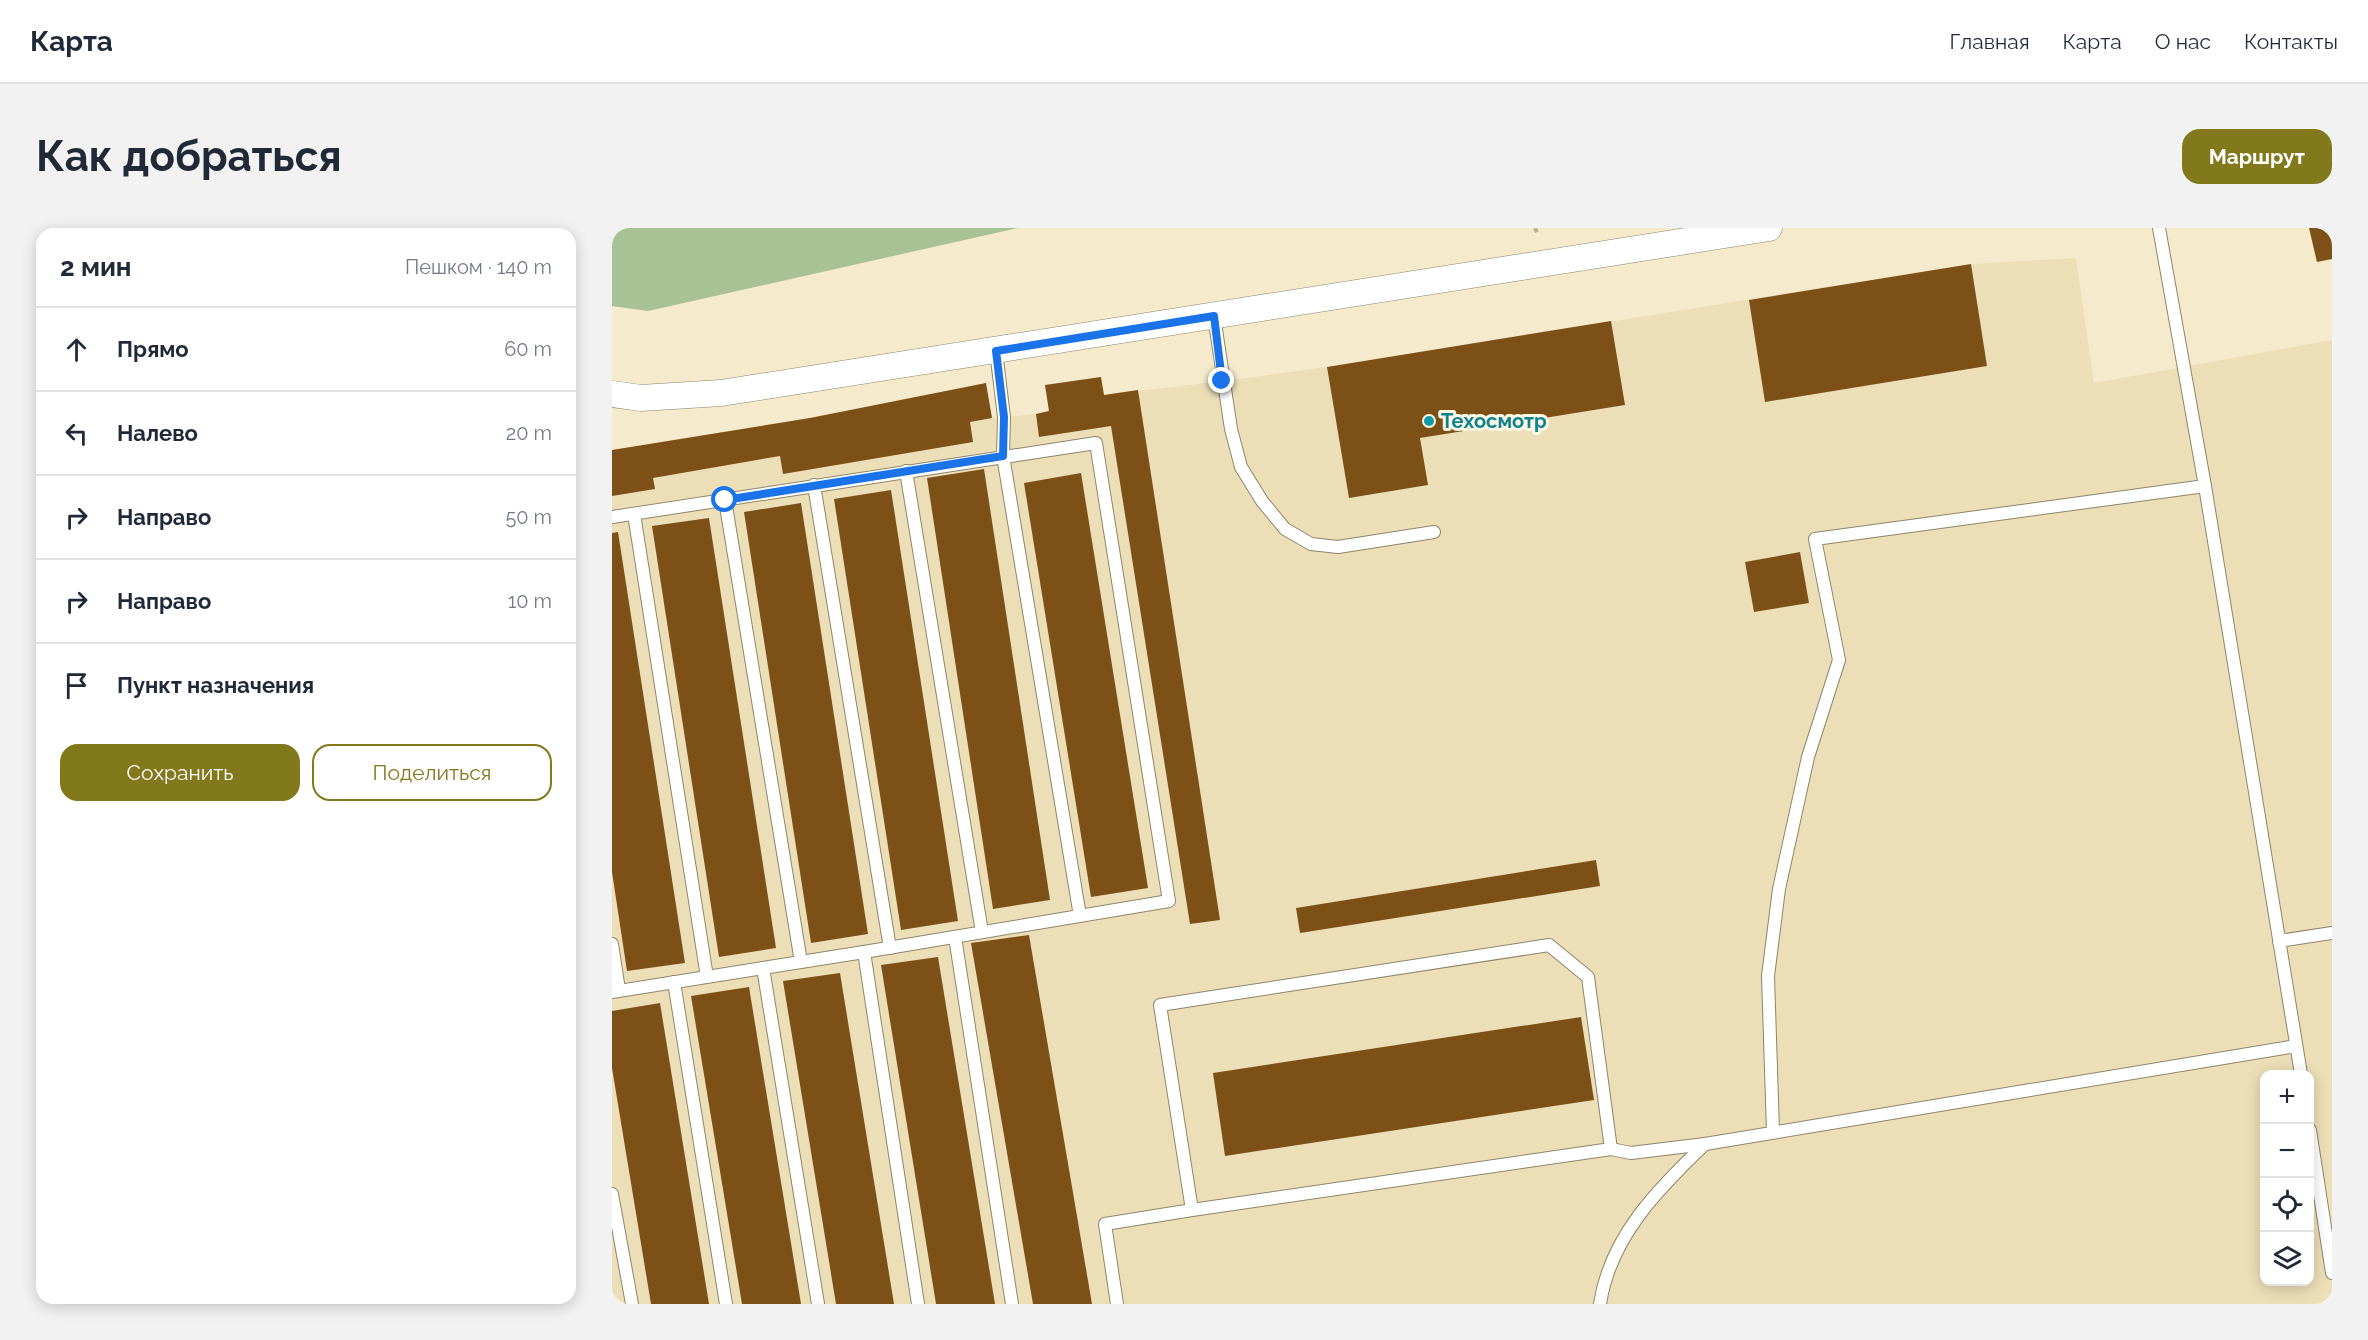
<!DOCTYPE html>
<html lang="ru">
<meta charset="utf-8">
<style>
body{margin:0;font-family:Raleway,sans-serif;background:#f2f2f3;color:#1f2937}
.controls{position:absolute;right:18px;bottom:18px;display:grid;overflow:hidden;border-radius:12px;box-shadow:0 3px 15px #0003}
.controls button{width:54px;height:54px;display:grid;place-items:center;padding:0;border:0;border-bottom:2px solid #e0e1e3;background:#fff;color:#1f2937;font:30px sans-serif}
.stop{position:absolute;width:18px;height:18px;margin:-14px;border:4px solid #1a73e8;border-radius:50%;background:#fff}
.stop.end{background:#1a73e8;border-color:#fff;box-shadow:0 2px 6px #0008}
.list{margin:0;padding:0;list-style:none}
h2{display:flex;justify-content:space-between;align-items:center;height:78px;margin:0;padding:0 24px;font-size:26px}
h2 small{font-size:20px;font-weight:400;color:#747a83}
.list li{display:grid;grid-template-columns:39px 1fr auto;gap:18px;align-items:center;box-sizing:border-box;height:84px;padding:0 24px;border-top:2px solid #e0e1e3}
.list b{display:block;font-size:22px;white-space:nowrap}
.list em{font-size:20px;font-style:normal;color:#747a83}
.actions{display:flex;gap:12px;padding:18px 24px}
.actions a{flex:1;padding:14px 0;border:2px solid #82781c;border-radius:18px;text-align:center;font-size:21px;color:#82781c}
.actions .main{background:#82781c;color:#fff}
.icon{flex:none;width:33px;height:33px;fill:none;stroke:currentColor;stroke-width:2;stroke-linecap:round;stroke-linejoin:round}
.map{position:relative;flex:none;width:1720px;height:1076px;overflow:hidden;border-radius:18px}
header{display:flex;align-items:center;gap:36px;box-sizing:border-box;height:84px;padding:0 30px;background:#fff;border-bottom:2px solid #e0e1e3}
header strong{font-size:28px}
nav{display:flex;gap:33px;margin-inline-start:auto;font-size:21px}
.intro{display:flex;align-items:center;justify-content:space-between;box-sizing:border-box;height:144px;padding:0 36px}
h1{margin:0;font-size:42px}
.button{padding:15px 27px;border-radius:18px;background:#82781c;color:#fff;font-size:21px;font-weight:700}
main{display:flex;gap:36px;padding:0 36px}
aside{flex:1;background:#fff;border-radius:18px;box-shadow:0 3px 15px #0003}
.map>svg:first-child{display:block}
.built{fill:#ecdfb8;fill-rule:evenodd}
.green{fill:#a8c295}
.building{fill:#7d5018}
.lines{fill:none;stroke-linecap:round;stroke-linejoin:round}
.lane-casing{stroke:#8e8568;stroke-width:14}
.street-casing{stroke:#8e8568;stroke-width:27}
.path{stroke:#b5ad94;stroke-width:4;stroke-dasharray:4.5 4.5;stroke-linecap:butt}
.lane{stroke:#fff;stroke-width:12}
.street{stroke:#fff;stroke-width:26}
.route{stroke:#1a73e8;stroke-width:8}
.culture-dot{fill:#0f9aa8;stroke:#fef8e5;stroke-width:2}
.labels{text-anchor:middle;stroke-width:6;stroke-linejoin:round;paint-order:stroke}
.culture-label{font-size:20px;font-weight:bold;fill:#0d838f;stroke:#fef8e5;text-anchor:start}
</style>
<header>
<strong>Карта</strong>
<nav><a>Главная</a><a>Карта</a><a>О нас</a><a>Контакты</a></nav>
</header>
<div class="intro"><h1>Как добраться</h1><a class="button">Маршрут</a></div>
<main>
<aside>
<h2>2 мин<small>Пешком · 140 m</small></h2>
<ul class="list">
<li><svg class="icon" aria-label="ahead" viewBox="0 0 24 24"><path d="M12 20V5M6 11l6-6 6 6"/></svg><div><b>Прямо</b></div><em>60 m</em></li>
<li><svg class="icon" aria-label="left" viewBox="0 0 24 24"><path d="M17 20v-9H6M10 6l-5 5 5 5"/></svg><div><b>Налево</b></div><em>20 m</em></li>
<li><svg class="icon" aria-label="right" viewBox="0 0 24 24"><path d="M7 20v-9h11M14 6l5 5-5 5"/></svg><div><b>Направо</b></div><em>50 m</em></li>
<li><svg class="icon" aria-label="right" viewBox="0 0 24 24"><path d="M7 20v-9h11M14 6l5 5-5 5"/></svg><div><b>Направо</b></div><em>10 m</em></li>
<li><svg class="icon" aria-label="arrive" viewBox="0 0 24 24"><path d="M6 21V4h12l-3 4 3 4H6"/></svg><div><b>Пункт назначения</b></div></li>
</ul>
<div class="actions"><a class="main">Сохранить</a><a>Поделиться</a></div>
</aside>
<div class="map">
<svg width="1720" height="1076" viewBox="0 0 1720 1076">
<rect width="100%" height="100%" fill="#f5eacb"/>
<path class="built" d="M1464,30l18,125 238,-43v964h-1720v-854l198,-32 176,-35 6,35 44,-4 13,-3 -4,-26 56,-8 3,18 119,-14 104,-14 644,-103zM1652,846h46v208h-46z"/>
<path class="green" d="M0,0h406l-370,83 -36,-5z"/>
<g class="building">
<path d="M1697,0h23v31l-15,3z"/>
<path d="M1359,36l16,102 -222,36 -16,-102z"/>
<path d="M999,93l14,84 -205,33 8,47 -79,13 -22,-131z"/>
<path d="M489,149l3,18 34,-5 82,530 -30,4 -79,-498 -72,11 -3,-23 13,-3 -4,-26z"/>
<path d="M374,155l6,35 -22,4 3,20 -190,32 -3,-18 -127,22 2,11 -43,7v-46l198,-32z"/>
<path d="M372,241l66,431 -57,9 -66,-431z"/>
<path d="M469,245l67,415 -57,9 -67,-414z"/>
<path d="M279,262l67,431 -57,9 -67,-431z"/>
<path d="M189,275l67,431 -57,9 -67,-431z"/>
<path d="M97,290l67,430 -57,9 -67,-431z"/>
<path d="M6,304l67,431 -58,8 -15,-99v-339z"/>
<path d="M1188,324l9,51 -55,9 -9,-50z"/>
<path d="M984,632l4,26 -300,47 -4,-25z"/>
<path d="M417,707l63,369h-59l-62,-361z"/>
<path d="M326,729l57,347h-59l-55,-339z"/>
<path d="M228,745l54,331h-58l-53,-323z"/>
<path d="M137,759l52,317h-59l-51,-308z"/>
<path d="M48,775l49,301h-58l-39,-236v-57z"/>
<path d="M969,789l13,83 -369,56 -12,-83z"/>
</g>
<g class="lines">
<defs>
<g id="lane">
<path d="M1547,0l46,258 96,588"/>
<path d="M602,88l17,113 10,38 21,34 23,28 26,15 27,3 96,-15"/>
<path d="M384,123l8,66 -1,39 77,460"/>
<path d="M294,243l76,461"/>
<path d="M202,257l76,463"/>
<path d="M113,272l76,462"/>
<path d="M22,286l73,463"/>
<path d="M0,289l484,-74 73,458 -305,51 -252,40"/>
<path d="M343,709l57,367"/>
<path d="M1667,713l53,-8"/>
<path d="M0,716l7,46"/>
<path d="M252,724l54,352"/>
<path d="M151,740l55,336"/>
<path d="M62,754l52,322"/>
<path d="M1698,902l22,143"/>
<path d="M1161,904l-5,-156 11,-87 29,-132 31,-97 -24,-121 390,-53"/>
<path d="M999,921l-23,-172 -39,-32 -389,60 32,205 419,-61 20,4 74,-9 591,-98"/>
<path d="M0,966l20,110"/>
<path d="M505,1076l-12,-80 87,-14"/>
<path d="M988,1076c10,-67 58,-115 105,-160"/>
</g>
<path id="street" d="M0,166l29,4 80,-5 1048,-165"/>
</defs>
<use href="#lane" class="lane-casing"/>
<use href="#street" class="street-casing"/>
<path class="path" d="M923,0l4,8"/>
<use href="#lane" class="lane"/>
<use href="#street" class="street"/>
</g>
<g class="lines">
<path class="route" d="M113,272l278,-44 1,-39 -8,-66 218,-35 8,65"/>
</g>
<circle class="culture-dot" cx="817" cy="193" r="6"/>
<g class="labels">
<g class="culture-label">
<text x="829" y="200">Техосмотр</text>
</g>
</g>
</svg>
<div class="controls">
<button>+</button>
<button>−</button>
<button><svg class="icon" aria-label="locate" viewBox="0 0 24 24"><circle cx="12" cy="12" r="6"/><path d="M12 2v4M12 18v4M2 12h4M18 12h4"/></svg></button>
<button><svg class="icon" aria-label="layers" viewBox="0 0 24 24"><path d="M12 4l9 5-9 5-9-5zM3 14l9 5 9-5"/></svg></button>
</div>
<div class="stop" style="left:113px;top:272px"></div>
<div class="stop end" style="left:610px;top:153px"></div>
</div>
</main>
